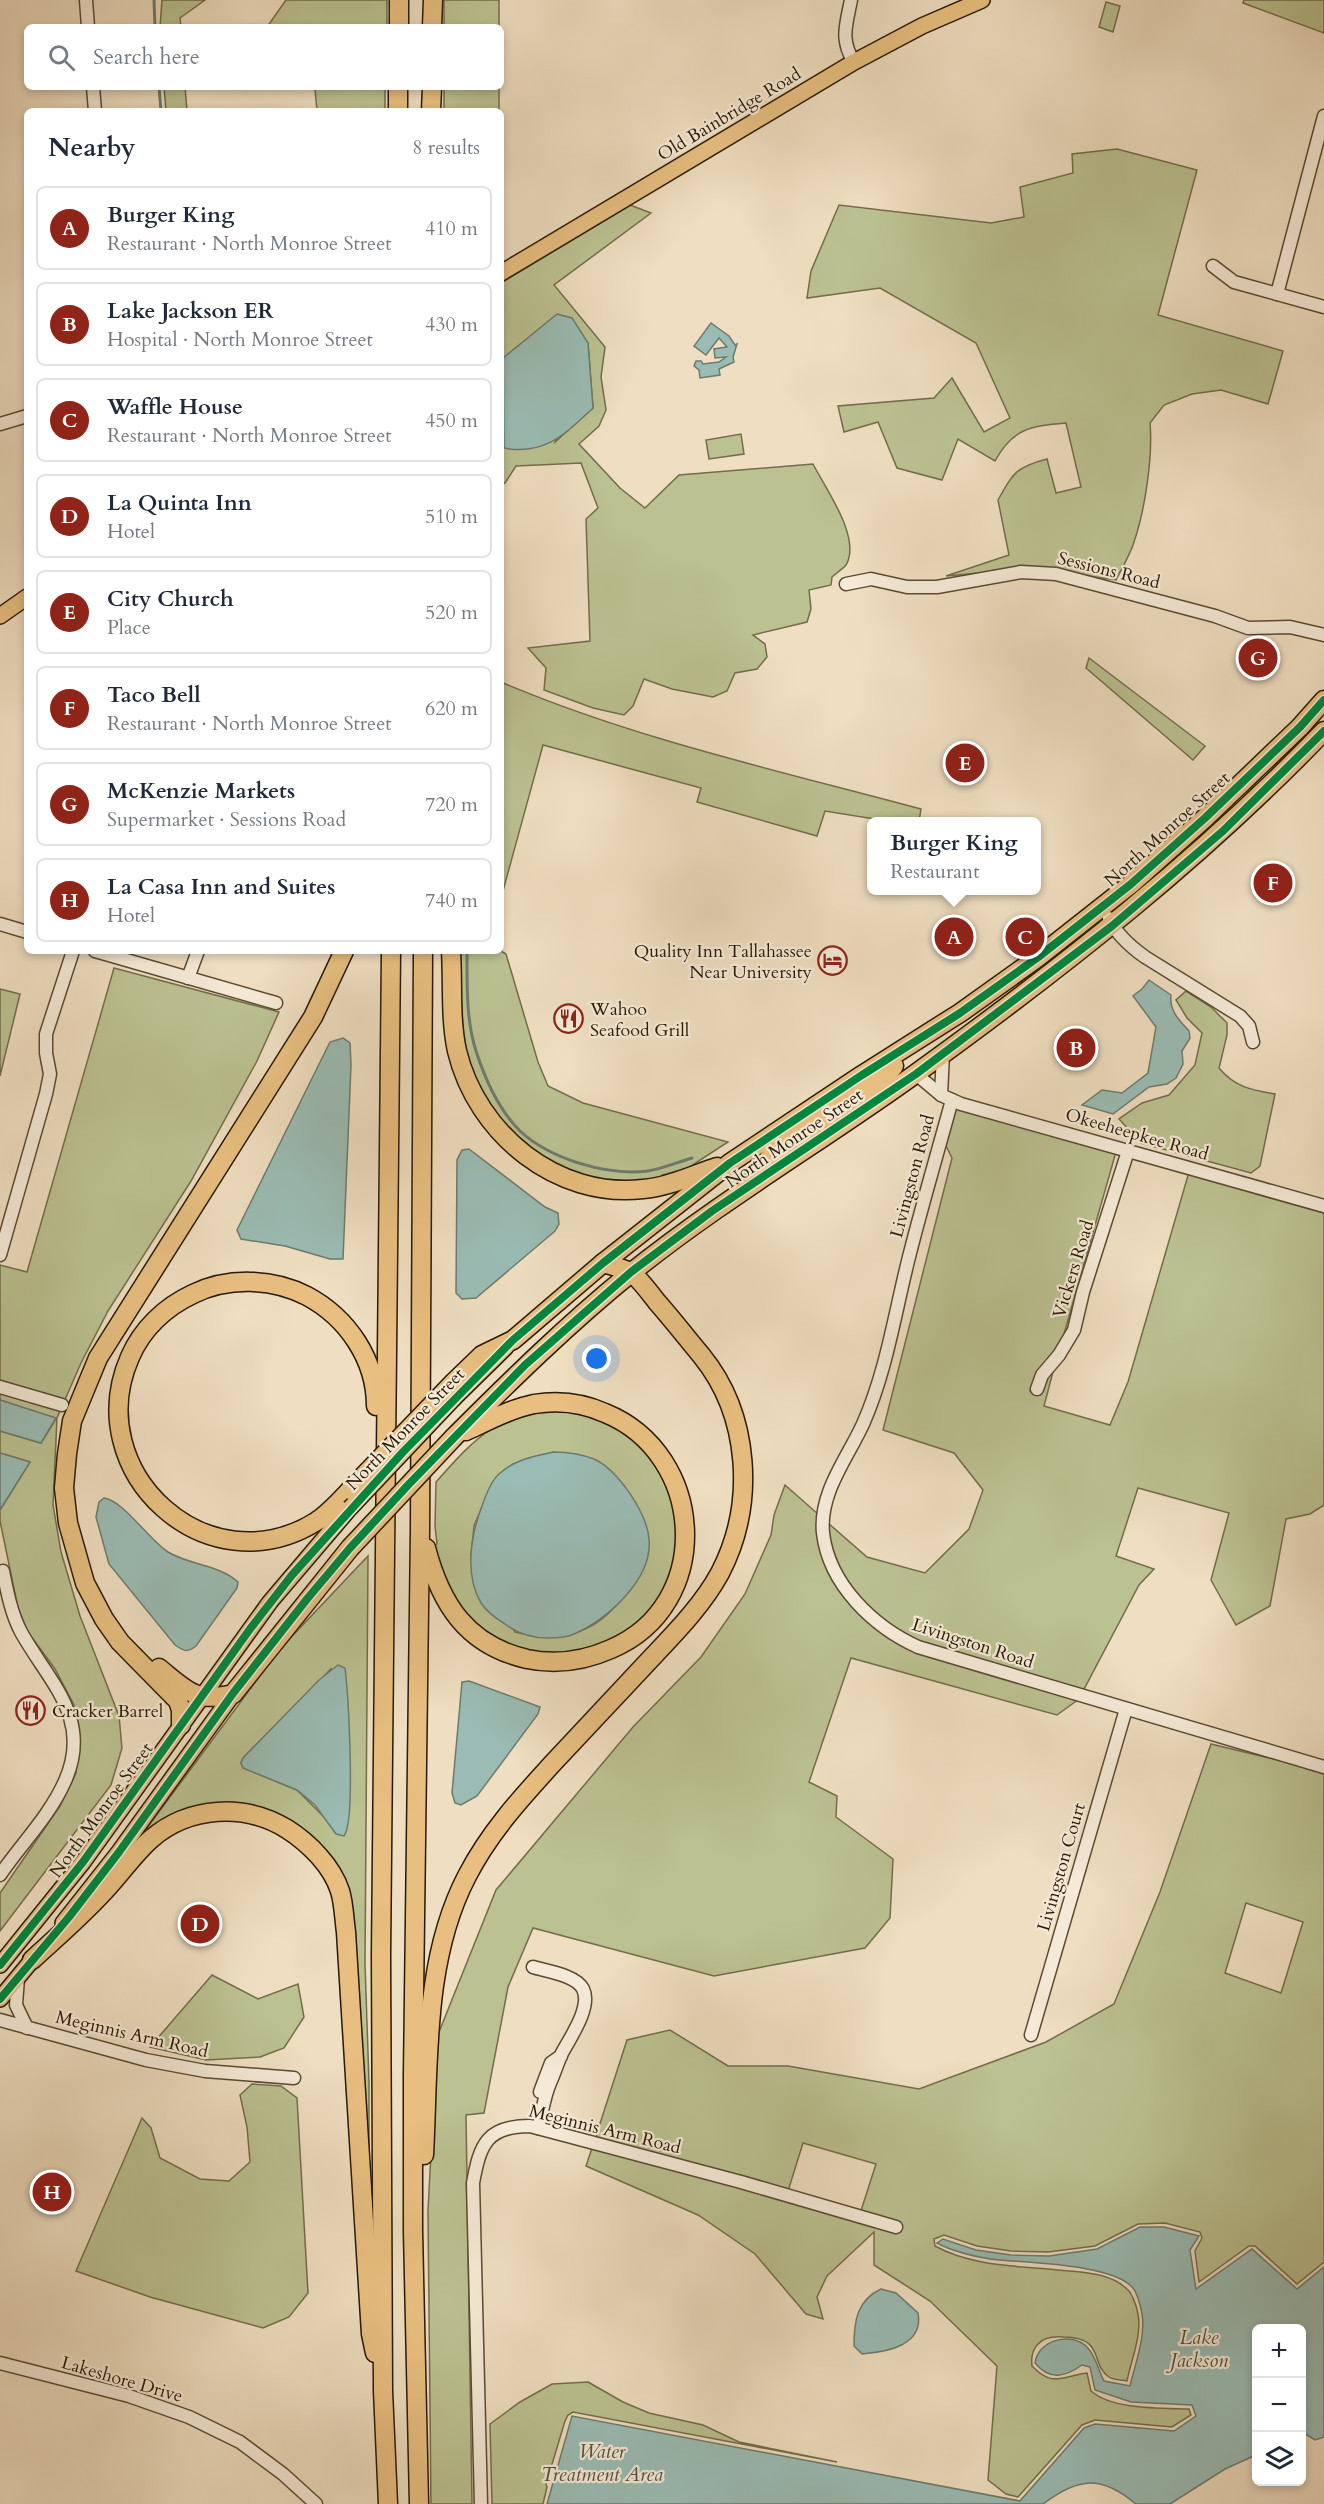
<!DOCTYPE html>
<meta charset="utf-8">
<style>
body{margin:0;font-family:Cardo,serif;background:#f6f6f7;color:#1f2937}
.controls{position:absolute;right:18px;bottom:18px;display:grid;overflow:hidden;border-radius:9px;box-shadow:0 3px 9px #0003}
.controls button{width:54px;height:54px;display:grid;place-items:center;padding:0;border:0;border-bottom:2px solid #e0e1e3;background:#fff;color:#1f2937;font:30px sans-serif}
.you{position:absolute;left:597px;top:1359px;width:21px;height:21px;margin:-15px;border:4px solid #fff;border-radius:50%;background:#1a73e8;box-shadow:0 0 0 9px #1a73e833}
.badge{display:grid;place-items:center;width:39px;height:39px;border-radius:50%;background:#8f2418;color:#fff;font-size:20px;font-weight:700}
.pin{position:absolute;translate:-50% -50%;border:3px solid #fff;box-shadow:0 2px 6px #0006}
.popup{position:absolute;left:867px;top:817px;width:174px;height:78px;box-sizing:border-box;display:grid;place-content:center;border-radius:9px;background:#fff;filter:drop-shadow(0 2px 4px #0005);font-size:20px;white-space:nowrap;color:#747a83}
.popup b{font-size:22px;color:#1f2937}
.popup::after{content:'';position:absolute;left:50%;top:100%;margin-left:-12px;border:12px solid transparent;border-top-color:#fff}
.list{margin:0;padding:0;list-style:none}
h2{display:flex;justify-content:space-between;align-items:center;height:78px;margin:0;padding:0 24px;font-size:26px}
h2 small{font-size:20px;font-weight:400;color:#747a83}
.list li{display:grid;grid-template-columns:39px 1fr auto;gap:18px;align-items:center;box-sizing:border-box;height:84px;margin:0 12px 12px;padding:0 12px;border:2px solid #e0e1e3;border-radius:9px}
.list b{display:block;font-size:22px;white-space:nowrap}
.list p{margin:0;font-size:20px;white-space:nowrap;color:#747a83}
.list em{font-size:20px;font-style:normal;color:#747a83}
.icon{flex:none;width:33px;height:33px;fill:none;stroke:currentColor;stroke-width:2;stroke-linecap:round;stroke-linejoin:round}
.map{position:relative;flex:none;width:1324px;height:2504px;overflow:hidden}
.search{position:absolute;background:#fff;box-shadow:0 3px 9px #0003;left:24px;top:24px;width:480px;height:66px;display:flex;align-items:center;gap:15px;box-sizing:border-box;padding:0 21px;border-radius:9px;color:#747a83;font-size:22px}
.panel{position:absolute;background:#fff;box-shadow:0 3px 9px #0003;left:24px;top:108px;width:480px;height:846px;border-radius:9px}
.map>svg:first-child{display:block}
.green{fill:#bbc191;stroke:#726d4a;stroke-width:1.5;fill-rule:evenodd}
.water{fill:#9abcb4;stroke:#6d7b6d;stroke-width:1.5}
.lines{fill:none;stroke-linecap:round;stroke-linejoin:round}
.stream{stroke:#6d7b6d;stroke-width:3}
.minor-casing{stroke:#5a4a32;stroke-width:15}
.major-casing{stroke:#291902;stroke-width:18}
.highway-casing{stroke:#291902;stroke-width:21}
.minor{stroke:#f5ead7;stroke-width:12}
.major{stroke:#e8bf80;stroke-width:15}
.highway{stroke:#e8bf80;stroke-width:18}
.major-bridge-casing{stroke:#291902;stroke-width:18;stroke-linecap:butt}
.highway-bridge-casing{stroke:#291902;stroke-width:21;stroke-linecap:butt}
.major-bridge{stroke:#e8bf80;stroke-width:15}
.highway-bridge{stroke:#e8bf80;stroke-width:18}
.cycleway-casing{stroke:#f5ead7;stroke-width:11}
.cycleway{stroke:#00873e;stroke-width:8}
.labels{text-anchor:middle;stroke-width:4.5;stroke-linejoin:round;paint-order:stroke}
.street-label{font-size:18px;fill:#291902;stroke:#f5ead7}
.poi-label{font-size:18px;fill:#291902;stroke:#f5ead7;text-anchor:start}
.water-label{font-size:20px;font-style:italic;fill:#515240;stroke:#f5ead7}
</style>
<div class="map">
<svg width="1324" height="2504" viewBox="0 0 1324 2504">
<rect width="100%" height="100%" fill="#efdec1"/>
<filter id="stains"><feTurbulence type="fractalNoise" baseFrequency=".00333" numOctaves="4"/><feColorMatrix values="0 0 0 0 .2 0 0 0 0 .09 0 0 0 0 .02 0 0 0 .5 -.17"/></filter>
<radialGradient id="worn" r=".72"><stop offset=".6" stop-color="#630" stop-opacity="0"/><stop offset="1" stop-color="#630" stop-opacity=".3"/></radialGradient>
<g class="green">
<path d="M162,0h43l-25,18 1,9h-21z"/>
<path d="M286,0h101v27h-120z"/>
<rect x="444" y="0" width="55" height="27"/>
<path d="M1244,0h80v33l-81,-30z"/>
<path d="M1106,2l14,4 -7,26 -14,-5z"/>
<path d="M164,87h21l2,24h-21z"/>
<path d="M307,87h78v24h-68l-2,-22z"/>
<rect x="444" y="87" width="55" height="24"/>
<path d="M1117,149l80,21 -39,145 125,36 -15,53 -47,-14 -29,4 -28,11 -14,18c3,33 -5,87 -16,119 -4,13 -12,26 -18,38l-83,-12 -87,8 63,-21 -11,-55c15,-27 18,-33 49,-41l9,34 25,-6 -15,-64c-35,3 -53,5 -71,38l-37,-22 -16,41 -45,-12 -19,-46 -34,10 -6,-26 96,-8 18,-20 32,54 26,-14 -34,-75 -96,-55 -73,10 4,-27 28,-66 152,18 33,-6 -4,-30 53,-14 -1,-19z"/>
<path d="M630,205l21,8 -97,72 51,62 -4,30 5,33 -7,16 -20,18 41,44 25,20 34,-33 134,-11c12,24 49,74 33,101 -3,4 -10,8 -14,12l-1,8 -22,5 2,19 -4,13 -54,13 12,9 2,13 -10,12 -22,4 -8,18 -14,6 -41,-8 -28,-10 -11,27 -9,9 -31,-7 -49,-18 2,-22 -18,-20 62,-7 -4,-122 12,-11 -17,-45 -65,3 -11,17 -4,1v-201zM588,343l5,65 -38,34z"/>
<path d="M741,434l3,20 -35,5 -3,-19z"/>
<path d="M1089,658l116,88 -12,14 -107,-92z"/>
<path d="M501,682c134,57 279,89 420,127l-2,12h-32l-62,-10 -8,25 -120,-34 4,-14 -158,-43 -42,153z"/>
<path d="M454,951h47l5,3 32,108 10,24 35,17 145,39 -40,26 -26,7 1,3 -9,6 -76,-5 -76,-50 -37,-66z"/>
<path d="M114,968l165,44 -22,49 -66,120 -83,130 -27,52 -24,55 -4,87 8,47 19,64 39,100 3,32 -11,37 -111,146v-38l60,-87 16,-33 2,-24 -4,-44 -19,-36 -27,-37 -10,-24 -18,-87v-11l30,-48 -30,-9v-22l41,12 15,-24 -56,-19v-135l27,7z"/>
<path d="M0,989l20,5 -20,82z"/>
<path d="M1186,991l25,16 16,16v12l-8,33c16,19 32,22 56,26l-15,72 -9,7 -110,-30 -22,-24 23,-16 27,-8 26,-30 7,-32 -15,-15 -11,-18z"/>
<path d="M955,1106l161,46 -54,189 -24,31 -8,19 10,4 7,-17 7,-10 -10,38 66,19 18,-43 61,-210 66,19 1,3 68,19v292l-14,9 -24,5 -16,87 -34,19 -25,-45 18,-67 -91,-25 -22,68 38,13 -15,16 -56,106c-35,-10 -71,-20 -106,-30 -22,-7 -48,-12 -69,-24 -42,-22 -77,-66 -80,-114l39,34 58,16 44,-44 14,-39 -29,-37 -71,-23 69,-272 -7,-14z"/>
<path d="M561,1409l43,9 45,32 23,39 7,61 -14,42 -24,32 -32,22 -65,11 -56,-19 -41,-43 -13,-49 3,-2 -2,-18 1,-44c41,-46 60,-68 125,-73zM554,1452l93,107c-30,58 -64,90 -132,73l-44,-77 3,-29 16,-38 8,-13 15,-11 20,-7z"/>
<path d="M785,1485l33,29v22l60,94 201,69 -22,16 -206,-57 -42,124 28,14 -1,21 57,42 -3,59 -25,30 -151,28 -181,-48 -25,59 -24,126 -18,2 6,389h-41l-3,-293 9,-174 59,-147 137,-163 68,-70 44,-63 26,-59 3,-20z"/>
<path d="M368,1556l-3,408 4,118v127l-19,-302 -77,-94 -124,17 -2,-2 133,-179zM331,1669l-5,150 -29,-29 -54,-22 -2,-5 2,-5z"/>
<path d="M1211,1744l75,18 38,12v488l-27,22 -42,-38h-6l-50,36 -4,-31 7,-13 -2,-6 -35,-9 -27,1 -43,22 -47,6 -37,-1 -34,-5 -33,-11 -10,4 1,7c36,20 82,20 122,24 23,2 52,2 70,19 5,4 10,18 11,25 4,22 -7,46 -11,67 -6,-1 -14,-1 -18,-4 -20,-14 -3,-39 -45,-40 -10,-1 -20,0 -26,7 -6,6 -7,14 -6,22 21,22 30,10 55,7l4,18c22,19 69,17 98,18l2,6 -19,12 -77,-7 -13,5 -64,72 -12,-3 -18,-14 9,-114 -67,-65 -56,-36v-33l-47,44 -10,21 6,22 -17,-5 -51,-60 -57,-39 -112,-49 6,-18 266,72 18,-56 -73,-21 -15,48 -193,-52 32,-99 43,-10 58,36h60l131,23 127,-47 68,-38 46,-112zM1246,1903l57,19 -22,71 -56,-20z"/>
<path d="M212,1975l46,24 40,-15 6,33 -20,31 -24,9 -54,3 -56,-13z"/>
<path d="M252,2084l29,2 16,12 11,195 -19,24 -26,11 -113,-31 -74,-26 66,-153 9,10 9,30 40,21 29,2 21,-19 -3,-35 -7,-32z"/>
<path d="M588,2382l35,20 26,11 54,12 36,17 98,20 -264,-50 -5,3 -3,6 -19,63 1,3 -4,17h-51l-2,-80 30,-22 32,-18z"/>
</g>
<g class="water">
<path d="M557,314l15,4 16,25 5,65c-27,25 -48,48 -89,40l-1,-90z"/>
<path d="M711,323l18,13 6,9 2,-1 -4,13 1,5 -15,7 1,6 -20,3 -1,-8 -5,-4 2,-5h5l2,3 16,-2 7,-5 -11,1 -1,-9 13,-2 -8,-9 -13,17 -12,-9z"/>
<path d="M1149,980l22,15c-2,16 9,26 18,36l1,7 -8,13 1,13 -7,14 -9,6 -18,3 -36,27 -31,-9 20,-15 20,3 26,-20 8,-46 -23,-31 9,-7z"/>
<path d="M343,1038l7,5 1,22 -8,194h-13l-45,-13 -44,-7 -4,-9 93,-188z"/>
<path d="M469,1149l76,58 13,6 1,11 -4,7 -79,67 -14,1 -6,-6 1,-133 5,-10z"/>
<path d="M0,1400l56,18 -15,25 -41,-12z"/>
<path d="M554,1452c13,0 27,2 40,7 24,11 53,54 55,80 4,40 -42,81 -75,95 -8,4 -19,4 -27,4 -15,0 -30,-5 -42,-14 -8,-5 -19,-13 -24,-21 -17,-29 -10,-68 1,-97 4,-11 9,-25 17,-32 15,-14 35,-18 55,-22z"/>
<path d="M0,1453l30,9 -30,48z"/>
<path d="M104,1498c20,3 44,41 64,54 21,13 52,13 70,30l-1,6 -41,58c-9,7 -12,5 -21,-1l-66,-81 -13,-47 3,-15z"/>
<path d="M338,1665l7,3c3,25 11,153 -1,168l-8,-2 -21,-29 -18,-15 -54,-22 -2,-5 2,-5 76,-78z"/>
<path d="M469,1681l71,26 -2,7 -61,82 -16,9 -6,-2 -3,-10 10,-111z"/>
<path d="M1140,2227h24l35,9 -9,14 6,39 56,-40 45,40 27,-22v170l-9,3 -13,-8v-104h-46v127l-31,14 -55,35h-34c-35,-29 -57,-27 -93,0h-496l25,-88 448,85 64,-73 11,-4 79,7 22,-15 -4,-11 -61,-3 -36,-12 -5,-23 -8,-2c-17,12 -32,16 -47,-2 3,-23 36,-32 52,-16 8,7 12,25 17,34l26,5c5,-22 16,-50 12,-72 -1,-7 -5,-21 -9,-26 -20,-25 -112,-25 -143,-29 -18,-3 -38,-8 -53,-16l6,-4 33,11 35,5 38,1 48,-7z"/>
<path d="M881,2289l15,4 22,20c6,32 -30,39 -56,41l-8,-8c0,-25 3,-46 27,-57z"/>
</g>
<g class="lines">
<g class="stream">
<path d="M154,0l1,27"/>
<path d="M159,87l2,24"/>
<path d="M467,951c0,32 -1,69 9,100 9,28 23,59 44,80 30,28 87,45 128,40 14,-2 30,-9 44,-13"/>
</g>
<defs>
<g id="minor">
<path d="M86,0l2,27"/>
<path d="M851,0c-5,25 -11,40 3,62"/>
<path d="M93,87l2,24"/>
<path d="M1213,266l21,16 90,25"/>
<path d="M1277,294l47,-178"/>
<path d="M0,424l27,-8"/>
<path d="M846,584l25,-5 36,8h30l84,-15 35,2 159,42 33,12 42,-1 34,8"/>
<path d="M1109,918c7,16 22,29 36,39l95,59 9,10 4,16"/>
<path d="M0,924l27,8"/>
<path d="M95,951l181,52"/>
<path d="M188,978l10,-27"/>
<path d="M916,1074l25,21 20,9 363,102"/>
<path d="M941,1095l2,-41"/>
<path d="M952,1100c-14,51 -29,102 -42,153 -15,58 -23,117 -47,171 -16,35 -44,69 -40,109 6,52 51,94 95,114l406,120"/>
<path d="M0,1255l46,-161 4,-20 -4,-21v-19l27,-83"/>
<path d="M0,1387l62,18"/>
<path d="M1037,1389l5,-14 17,-20 15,-25 9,-38 45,-141"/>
<path d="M0,1875c21,-31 49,-58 65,-94 28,-63 -17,-100 -44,-149 -10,-19 -14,-41 -18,-61"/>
<path d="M533,1967c13,4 43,8 50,22 9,18 -13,49 -21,64 -4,9 -8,21 -12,30 -6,14 -8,30 -12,45"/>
<path d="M18,1978l-2,27 11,23"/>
<path d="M0,2020l146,40 59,11 89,7"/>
<path d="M1031,2035l95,-326"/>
<path d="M540,2092l11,-29 10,-7"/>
<path d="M0,2363l129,33 60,21 51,25 43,32 33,30"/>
<path d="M481,2504l-8,-321c7,-39 14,-57 57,-57l211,56 155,45"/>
</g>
<g id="major">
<path d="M501,273l353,-211 68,-36 60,-26"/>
<path d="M0,616l27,-19"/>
<path d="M454,1398l52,-51"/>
<path d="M63,1923l56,-71 114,-158"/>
<path d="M0,1965l83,-103 187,-260 80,-94"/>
<path d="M0,1999l38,-46"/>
</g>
<g id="highway">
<path d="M399,27v-27"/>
<path d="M432,27l1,-27"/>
<path d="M398,111v-24"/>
<path d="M431,111l1,-24"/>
<path d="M451,951c2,33 -1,68 6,100 20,83 100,148 186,138 25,-2 50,-14 74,-22"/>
<path d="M755,1176l23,-29 111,-75 5,-6"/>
<path d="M454,1382l28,-27 31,-15 90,-77 127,-100 132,-88 98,-62 77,-55 94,-74 74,-66 95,-91 24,-27"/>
<path d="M454,1437c57,-57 115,-114 178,-165 91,-73 192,-132 286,-200 144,-104 283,-213 406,-341"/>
<path d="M350,1490c-10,11 -20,22 -33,31 -109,69 -238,-49 -187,-164 12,-28 35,-50 63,-63 35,-17 79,-16 114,2 41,22 69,64 69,110"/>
<path d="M426,1548c15,57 41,97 101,111 29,6 57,2 84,-10 104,-44 95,-195 -6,-236 -22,-10 -47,-13 -71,-9 -24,5 -46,17 -68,27"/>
<path d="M159,1668c28,23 37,35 74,26l117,-146"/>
<path d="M181,1725v-15l-3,-9 -58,-59 -16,-23 -19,-36 -17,-60 -4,-35 3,-34 5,-33 26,-63 215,-341 31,-66"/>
<path d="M32,1960c26,-24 53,-47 76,-73 14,-15 27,-34 43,-48 38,-33 94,-36 136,-10 22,14 45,37 53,62 4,13 4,27 6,41l25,402 4,19"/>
<path d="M424,2155c5,-93 -1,-195 43,-279 22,-43 54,-78 86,-113 30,-32 60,-64 90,-96 27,-29 58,-59 77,-94 36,-69 30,-158 -19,-218 -15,-18 -29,-36 -44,-53 -7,-9 -15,-20 -24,-28 -8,-6 -21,-8 -30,-11"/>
<path d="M388,2504l-5,-113 -2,-436 10,-1004"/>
<path d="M419,2504l-6,-273v-157l7,-544 3,-579"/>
</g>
</defs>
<use href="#minor" class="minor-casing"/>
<use href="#major" class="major-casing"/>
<use href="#highway" class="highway-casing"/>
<use href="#minor" class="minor"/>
<use href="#major" class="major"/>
<use href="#highway" class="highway"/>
<defs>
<path id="major-bridge" d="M350,1508l104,-110"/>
<g id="highway-bridge">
<path d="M350,1490l104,-108"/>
<path d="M350,1548l104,-111"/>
</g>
</defs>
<use href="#major-bridge" class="major-bridge-casing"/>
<use href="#highway-bridge" class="highway-bridge-casing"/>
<use href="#major-bridge" class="major-bridge"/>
<use href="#highway-bridge" class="highway-bridge"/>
<defs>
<g id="cycleway">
<path d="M0,1965l83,-103 167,-233 42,-54 111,-123 110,-112 90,-77 127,-100 132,-88 98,-62 77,-55 94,-74 74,-66 95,-91 24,-27"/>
<path d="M0,1999l69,-82 50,-65 115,-160 73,-93 43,-51 59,-64 116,-119 106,-93 81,-61 204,-137 196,-148 111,-95 101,-100"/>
</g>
</defs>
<use href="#cycleway" class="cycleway-casing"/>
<use href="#cycleway" class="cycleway"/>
</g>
<defs>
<symbol id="hotel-ring" viewBox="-11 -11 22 22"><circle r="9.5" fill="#f5ead7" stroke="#8f2418" stroke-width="1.5"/><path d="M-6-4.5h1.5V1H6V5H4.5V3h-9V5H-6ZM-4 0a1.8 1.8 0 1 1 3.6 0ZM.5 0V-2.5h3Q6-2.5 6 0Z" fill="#8f2418"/></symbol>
<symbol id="restaurant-ring" viewBox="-11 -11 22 22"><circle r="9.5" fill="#f5ead7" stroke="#8f2418" stroke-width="1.5"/><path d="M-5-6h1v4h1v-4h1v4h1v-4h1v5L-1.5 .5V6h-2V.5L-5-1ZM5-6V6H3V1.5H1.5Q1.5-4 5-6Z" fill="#8f2418"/></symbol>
</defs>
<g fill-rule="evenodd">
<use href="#hotel-ring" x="816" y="944" width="33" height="33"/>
<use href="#restaurant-ring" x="552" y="1002" width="33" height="33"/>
<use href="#restaurant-ring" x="14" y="1694" width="33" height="33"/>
</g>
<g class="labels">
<g class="street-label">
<text transform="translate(729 114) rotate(-31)" y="6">Old Bainbridge Road</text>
<text transform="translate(1109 570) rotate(14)" y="6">Sessions Road</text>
<text transform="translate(1167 829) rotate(-42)" y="6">North Monroe Street</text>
<text transform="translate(1137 1134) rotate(16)" y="6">Okeeheepkee Road</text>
<text transform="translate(794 1138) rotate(-34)" y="6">North Monroe Street</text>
<text transform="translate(912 1176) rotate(-75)" y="6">Livingston Road</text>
<text transform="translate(1073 1269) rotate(-73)" y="6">Vickers Road</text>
<text transform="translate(405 1429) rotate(-46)" y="6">North Monroe Street</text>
<text transform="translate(973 1643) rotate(18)" y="6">Livingston Road</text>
<text transform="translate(101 1810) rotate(-54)" y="6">North Monroe Street</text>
<text transform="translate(1061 1867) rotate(-74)" y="6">Livingston Court</text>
<text transform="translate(132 2034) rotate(13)" y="6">Meginnis Arm Road</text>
<text transform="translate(605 2129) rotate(14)" y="6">Meginnis Arm Road</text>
<text transform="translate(122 2379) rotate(16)" y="6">Lakeshore Drive</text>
</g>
<g class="poi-label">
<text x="812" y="957" text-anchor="end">Quality Inn Tallahassee<tspan x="812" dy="21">Near University</tspan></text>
<text x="590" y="1015">Wahoo<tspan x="590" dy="21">Seafood Grill</tspan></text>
<text x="52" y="1717">Cracker Barrel</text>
</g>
<g class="water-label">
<text x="1199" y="2344">Lake<tspan x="1199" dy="23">Jackson</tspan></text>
<text x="602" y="2458">Water<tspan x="602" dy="23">Treatment Area</tspan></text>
</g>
</g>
<rect width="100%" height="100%" filter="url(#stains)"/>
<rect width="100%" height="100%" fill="url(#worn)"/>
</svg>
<div class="controls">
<button>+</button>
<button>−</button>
<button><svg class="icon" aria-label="layers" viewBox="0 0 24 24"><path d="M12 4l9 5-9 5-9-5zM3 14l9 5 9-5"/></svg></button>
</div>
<div class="you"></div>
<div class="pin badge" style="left:954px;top:937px">A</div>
<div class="popup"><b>Burger King</b>Restaurant</div>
<div class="pin badge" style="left:1076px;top:1048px">B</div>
<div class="pin badge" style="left:1025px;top:937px">C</div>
<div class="pin badge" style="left:200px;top:1924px">D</div>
<div class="pin badge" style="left:965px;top:763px">E</div>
<div class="pin badge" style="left:1273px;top:883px">F</div>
<div class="pin badge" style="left:1258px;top:658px">G</div>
<div class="pin badge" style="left:52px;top:2192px">H</div>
<div class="search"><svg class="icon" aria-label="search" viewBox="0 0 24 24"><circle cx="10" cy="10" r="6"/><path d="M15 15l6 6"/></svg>Search here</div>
<section class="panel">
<h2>Nearby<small>8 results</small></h2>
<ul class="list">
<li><span class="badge">A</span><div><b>Burger King</b><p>Restaurant · North Monroe Street</p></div><em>410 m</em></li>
<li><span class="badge">B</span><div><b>Lake Jackson ER</b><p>Hospital · North Monroe Street</p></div><em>430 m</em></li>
<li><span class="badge">C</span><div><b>Waffle House</b><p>Restaurant · North Monroe Street</p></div><em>450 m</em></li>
<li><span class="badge">D</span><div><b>La Quinta Inn</b><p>Hotel</p></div><em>510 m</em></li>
<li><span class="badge">E</span><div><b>City Church</b><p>Place</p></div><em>520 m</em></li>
<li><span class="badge">F</span><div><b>Taco Bell</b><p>Restaurant · North Monroe Street</p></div><em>620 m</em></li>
<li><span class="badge">G</span><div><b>McKenzie Markets</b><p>Supermarket · Sessions Road</p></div><em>720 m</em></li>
<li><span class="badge">H</span><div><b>La Casa Inn and Suites</b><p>Hotel</p></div><em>740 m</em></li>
</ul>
</section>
</div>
